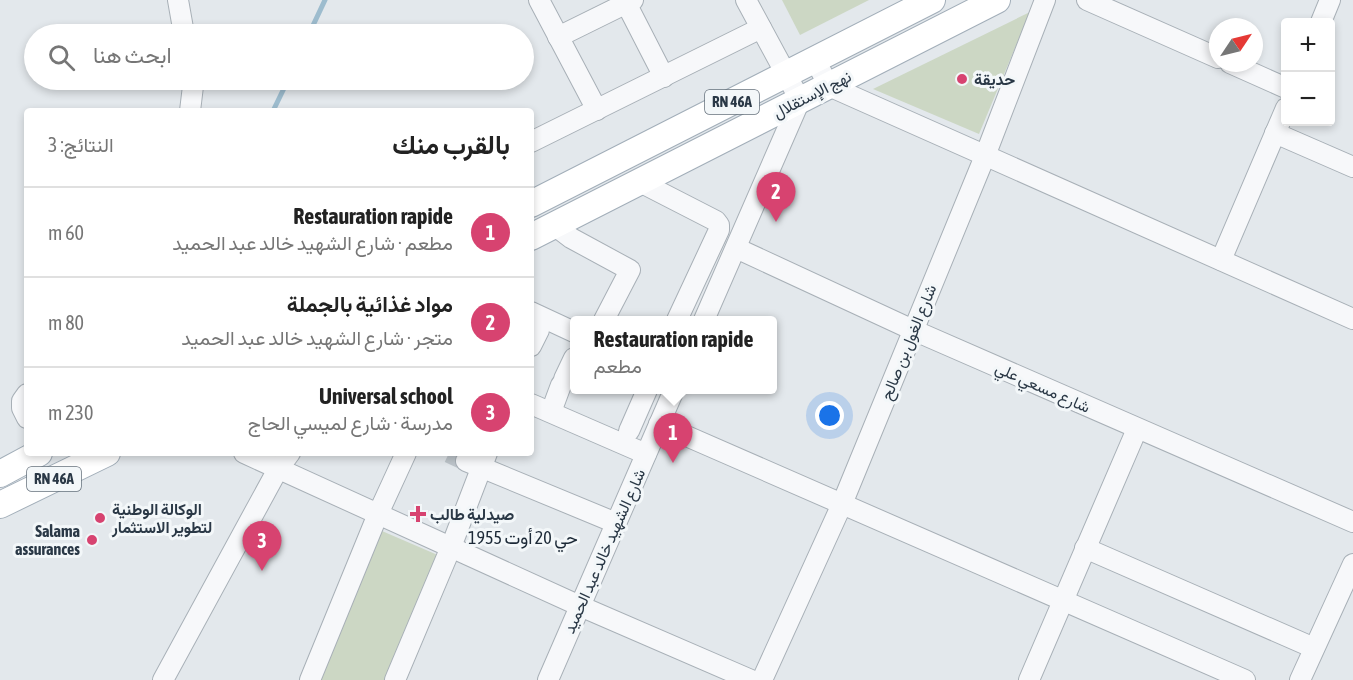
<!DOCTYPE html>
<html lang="ar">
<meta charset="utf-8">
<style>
body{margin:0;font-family:"Asap Condensed",Vazirmatn,sans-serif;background:#f2f2f2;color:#222;direction:rtl}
.controls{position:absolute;right:18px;top:18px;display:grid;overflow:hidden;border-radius:6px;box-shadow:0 3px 9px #0003}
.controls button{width:54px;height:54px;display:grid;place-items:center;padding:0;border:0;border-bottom:2px solid #e0e0e0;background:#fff;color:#222;font:30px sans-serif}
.compass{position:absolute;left:1209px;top:18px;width:54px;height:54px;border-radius:50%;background:#fff;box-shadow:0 3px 9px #0003;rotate:55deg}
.you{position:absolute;left:830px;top:416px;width:21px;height:21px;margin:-15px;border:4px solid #fff;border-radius:50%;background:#1a73e8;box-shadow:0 0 0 9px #1a73e833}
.badge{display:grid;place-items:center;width:39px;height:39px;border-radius:50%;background:#d74370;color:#fff;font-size:20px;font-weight:700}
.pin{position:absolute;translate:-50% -50px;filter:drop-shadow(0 2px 3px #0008)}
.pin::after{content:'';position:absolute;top:32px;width:21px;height:18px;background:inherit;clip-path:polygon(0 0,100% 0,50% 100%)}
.popup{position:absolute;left:570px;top:316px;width:207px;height:78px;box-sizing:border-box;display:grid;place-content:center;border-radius:6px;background:#fff;filter:drop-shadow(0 2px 4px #0005);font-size:20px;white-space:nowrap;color:#767676}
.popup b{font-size:22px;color:#222}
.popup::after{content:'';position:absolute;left:50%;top:100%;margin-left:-12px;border:12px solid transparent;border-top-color:#fff}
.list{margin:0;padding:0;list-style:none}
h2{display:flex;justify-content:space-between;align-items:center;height:78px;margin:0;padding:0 24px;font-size:26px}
h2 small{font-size:20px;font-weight:400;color:#767676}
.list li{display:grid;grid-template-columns:39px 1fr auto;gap:18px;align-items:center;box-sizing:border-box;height:90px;padding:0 24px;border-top:2px solid #e0e0e0}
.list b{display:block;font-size:22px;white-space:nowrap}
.list p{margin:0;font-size:20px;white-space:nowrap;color:#767676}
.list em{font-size:20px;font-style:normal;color:#767676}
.icon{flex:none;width:33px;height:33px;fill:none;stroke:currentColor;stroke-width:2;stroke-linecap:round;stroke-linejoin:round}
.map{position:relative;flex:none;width:1353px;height:680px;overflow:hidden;direction:ltr}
.search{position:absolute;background:#fff;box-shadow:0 3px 9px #0003;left:24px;top:24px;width:510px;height:66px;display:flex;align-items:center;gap:15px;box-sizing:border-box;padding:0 21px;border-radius:33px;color:#767676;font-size:22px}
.panel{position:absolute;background:#fff;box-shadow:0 3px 9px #0003;left:24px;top:108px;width:510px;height:348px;border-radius:6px;direction:rtl}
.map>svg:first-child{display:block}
.grass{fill:#ccd7c4}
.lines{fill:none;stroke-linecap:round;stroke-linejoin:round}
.stream{stroke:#9dbcce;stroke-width:5}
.minor-tunnel{stroke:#bec5cb;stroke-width:20;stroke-dasharray:20 10;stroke-linecap:butt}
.minor-casing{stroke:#a8b0b7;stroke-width:22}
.major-casing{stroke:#a2aeb9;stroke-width:28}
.minor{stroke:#f7f8fa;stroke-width:20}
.major{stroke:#fff;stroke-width:26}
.poi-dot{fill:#d74370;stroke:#f3f7f9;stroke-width:2}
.labels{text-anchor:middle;stroke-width:6;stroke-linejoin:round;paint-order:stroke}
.shield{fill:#f3f7f9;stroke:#66717c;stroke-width:1.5}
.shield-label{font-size:15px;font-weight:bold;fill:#2a3846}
.poi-label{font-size:16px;font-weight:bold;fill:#2a3846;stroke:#f3f7f9;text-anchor:start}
.street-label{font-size:16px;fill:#2a3846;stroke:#f3f7f9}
.neighbourhood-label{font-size:18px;fill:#1c2937;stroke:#f3f7f9}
</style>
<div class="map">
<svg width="1353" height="680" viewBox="0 0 1353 680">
<rect width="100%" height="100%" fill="#e3e8ec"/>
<g class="grass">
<path d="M782,0h87l-69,35z"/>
<path d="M1030,12l-51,122 -106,-45z"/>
<path d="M382,531l58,25 -53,124h-68z"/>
</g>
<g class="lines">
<g class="stream">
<path d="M309,34l16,-34"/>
<path d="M273,111l15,-31"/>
</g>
<path class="minor-tunnel" d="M449,453l17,8"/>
<defs>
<g id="minor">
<path d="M178,0l6,34"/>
<path d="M539,0l58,110"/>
<path d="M1087,0l131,58"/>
<path d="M626,3l38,74"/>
<path d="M1321,22l9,-22"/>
<path d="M558,37l75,-37"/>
<path d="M815,60l14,26 524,233"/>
<path d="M1230,63l56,25"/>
<path d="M190,111l3,-25 -1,-6"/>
<path d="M1275,133l78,34"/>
<path d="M531,142l230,-114"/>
<path d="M640,182l76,39 3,4v5l-42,90"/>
<path d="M554,225l17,13 59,32 -26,50"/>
<path d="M736,248l177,82 440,192"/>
<path d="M1221,260l65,-152"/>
<path d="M531,312l43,20"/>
<path d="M704,320l96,-220 -54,-100"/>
<path d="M531,327l8,3 -8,16"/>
<path d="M564,379l10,-21"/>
<path d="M27,394l-5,7v7l5,10"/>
<path d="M531,404l115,50"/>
<path d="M551,412l10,-27"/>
<path d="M659,424l586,256"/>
<path d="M629,431l18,-41"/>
<path d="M244,453l336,153 171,74"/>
<path d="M466,461l150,62"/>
<path d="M1085,548l229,100"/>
<path d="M163,680l115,-211 12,-16"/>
<path d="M310,680l68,-166 28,-61"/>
<path d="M395,680l56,-133 36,-94"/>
<path d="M548,680l126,-290"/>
<path d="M762,680l80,-176 143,-348 60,-156"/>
<path d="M1029,680l108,-251"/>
<path d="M1300,680l53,-116"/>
</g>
<g id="major">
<path d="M531,204l401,-204"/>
<path d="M531,237l466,-237"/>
<path d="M0,474l39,-21"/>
<path d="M0,505l107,-52"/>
</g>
</defs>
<use href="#minor" class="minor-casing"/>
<use href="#major" class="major-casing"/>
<use href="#minor" class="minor"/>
<use href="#major" class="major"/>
</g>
<g class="poi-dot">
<circle cx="962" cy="79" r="6"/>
<path d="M415 505h6v6h6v6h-6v6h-6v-6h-6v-6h6z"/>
<circle cx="100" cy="518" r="6"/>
<circle cx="92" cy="540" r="6"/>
</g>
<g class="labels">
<g class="shield">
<rect x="705" y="90" width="54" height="24" rx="4.5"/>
<rect x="27" y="467" width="54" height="24" rx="4.5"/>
</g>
<g class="shield-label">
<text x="732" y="107">RN 46A</text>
<text x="54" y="484">RN 46A</text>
</g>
<g class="poi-label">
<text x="974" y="85">حديقة</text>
<text x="112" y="515">الوكالة الوطنية<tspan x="112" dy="18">لتطوير الاستثمار</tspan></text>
<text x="430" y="520">صيدلية طالب</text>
<text x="80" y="537" text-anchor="end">Salama<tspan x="80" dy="18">assurances</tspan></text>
</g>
<g class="street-label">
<text transform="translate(812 94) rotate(-27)" y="6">نهج الإستقلال</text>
<text transform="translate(908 342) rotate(-68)" y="6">شارع الغول بن صالح</text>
<text transform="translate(1043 387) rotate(24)" y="6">شارع مسعي علي</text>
<text transform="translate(604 551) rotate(-66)" y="6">شارع الشهيد خالد عبد الحميد</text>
</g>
<g class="neighbourhood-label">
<text x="523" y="544">حي 20 أوت 1955</text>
</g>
</g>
</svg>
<div class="controls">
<button>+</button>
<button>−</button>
</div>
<svg class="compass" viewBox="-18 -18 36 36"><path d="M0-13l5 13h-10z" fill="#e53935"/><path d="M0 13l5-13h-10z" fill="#767676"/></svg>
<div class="you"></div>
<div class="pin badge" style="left:673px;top:463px">1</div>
<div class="popup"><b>Restauration rapide</b>مطعم</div>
<div class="pin badge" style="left:776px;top:222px">2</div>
<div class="pin badge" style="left:262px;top:571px">3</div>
<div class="search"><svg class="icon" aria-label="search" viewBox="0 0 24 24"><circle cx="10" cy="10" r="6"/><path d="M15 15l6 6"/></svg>ابحث هنا</div>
<section class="panel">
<h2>بالقرب منك<small>النتائج: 3</small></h2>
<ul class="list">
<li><span class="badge">1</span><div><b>Restauration rapide</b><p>مطعم · شارع الشهيد خالد عبد الحميد</p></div><em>60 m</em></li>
<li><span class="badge">2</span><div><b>مواد غذائية بالجملة</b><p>متجر · شارع الشهيد خالد عبد الحميد</p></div><em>80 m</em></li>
<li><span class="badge">3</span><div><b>Universal school</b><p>مدرسة · شارع لميسي الحاج</p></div><em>230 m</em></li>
</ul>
</section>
</div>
